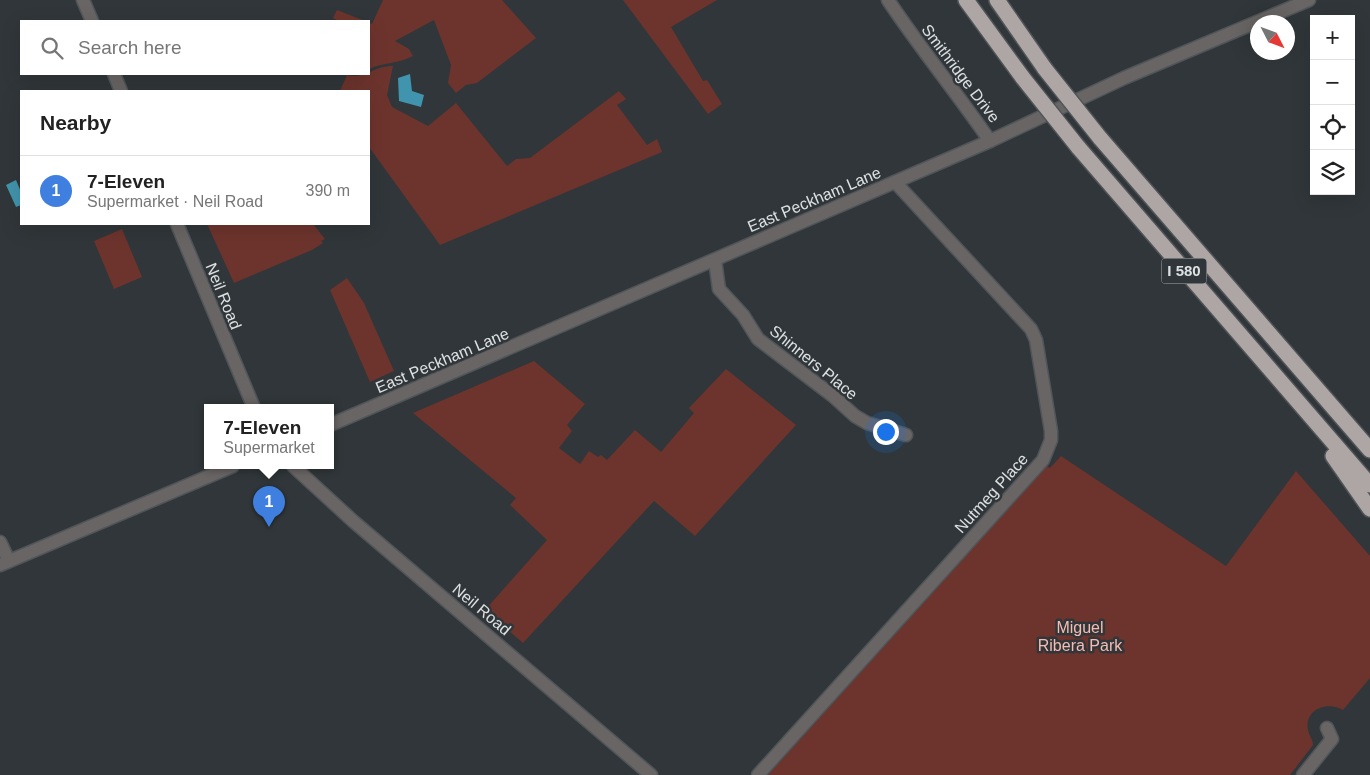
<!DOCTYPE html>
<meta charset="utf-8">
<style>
body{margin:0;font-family:Helvetica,sans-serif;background:#f6f6f6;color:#222}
.controls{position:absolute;right:15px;top:15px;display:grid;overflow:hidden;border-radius:0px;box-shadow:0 5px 20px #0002}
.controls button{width:45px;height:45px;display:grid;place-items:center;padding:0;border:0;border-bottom:1px solid #e0e0e0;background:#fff;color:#222;font:25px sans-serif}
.compass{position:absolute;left:1250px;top:15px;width:45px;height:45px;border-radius:50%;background:#fff;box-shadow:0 5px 20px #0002;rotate:132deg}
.you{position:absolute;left:885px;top:431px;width:18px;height:18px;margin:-12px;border:4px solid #fff;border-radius:50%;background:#1a73e8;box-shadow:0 0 0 8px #1a73e833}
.badge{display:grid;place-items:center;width:32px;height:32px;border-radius:50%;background:#2563eb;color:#fff;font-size:16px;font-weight:700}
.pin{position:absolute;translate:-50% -41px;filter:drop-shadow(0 1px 2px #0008)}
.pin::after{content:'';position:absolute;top:26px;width:18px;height:15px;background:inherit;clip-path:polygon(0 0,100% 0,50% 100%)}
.popup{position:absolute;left:204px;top:404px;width:130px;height:65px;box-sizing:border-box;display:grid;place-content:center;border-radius:0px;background:#fff;filter:drop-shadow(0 1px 4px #0005);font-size:16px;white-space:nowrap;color:#767676}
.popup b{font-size:19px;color:#222}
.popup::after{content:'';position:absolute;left:50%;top:100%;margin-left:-10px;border:10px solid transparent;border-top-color:#fff}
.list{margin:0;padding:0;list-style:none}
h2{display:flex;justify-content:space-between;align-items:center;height:65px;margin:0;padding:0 20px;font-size:21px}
h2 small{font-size:16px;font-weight:400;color:#767676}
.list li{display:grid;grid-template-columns:32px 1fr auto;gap:15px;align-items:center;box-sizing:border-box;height:70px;padding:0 20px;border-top:1px solid #e0e0e0}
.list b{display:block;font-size:19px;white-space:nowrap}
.list p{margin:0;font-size:16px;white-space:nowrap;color:#767676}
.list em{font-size:16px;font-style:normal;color:#767676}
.icon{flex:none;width:28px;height:28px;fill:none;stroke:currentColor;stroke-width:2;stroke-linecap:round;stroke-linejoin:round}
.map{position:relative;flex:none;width:1370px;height:775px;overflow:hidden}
.search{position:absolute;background:#fff;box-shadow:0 5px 20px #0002;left:20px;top:20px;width:350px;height:55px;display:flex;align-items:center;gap:12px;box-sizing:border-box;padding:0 18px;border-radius:0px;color:#767676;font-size:19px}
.panel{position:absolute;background:#fff;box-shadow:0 5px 20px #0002;left:20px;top:90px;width:350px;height:135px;border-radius:0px}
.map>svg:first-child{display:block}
.green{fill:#6d342d}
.water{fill:#4194ad}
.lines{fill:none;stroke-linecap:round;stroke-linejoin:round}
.minor-casing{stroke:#4f5558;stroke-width:15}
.highway-casing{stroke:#4f5558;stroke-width:18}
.minor{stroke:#696565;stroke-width:12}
.highway{stroke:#aea6a4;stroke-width:15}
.highway-bridge-casing{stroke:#4f5558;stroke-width:18;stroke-linecap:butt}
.highway-bridge{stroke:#aea6a4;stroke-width:15}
.labels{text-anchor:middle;stroke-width:5;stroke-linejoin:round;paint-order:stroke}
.shield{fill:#303639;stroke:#a9aeb0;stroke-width:1}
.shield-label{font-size:15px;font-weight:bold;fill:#dde1e3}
.street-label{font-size:16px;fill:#dde1e3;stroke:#303639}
.park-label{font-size:16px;fill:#f6bbb1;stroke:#303639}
</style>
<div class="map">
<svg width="1370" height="775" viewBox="0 0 1370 775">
<rect width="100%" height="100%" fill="#303639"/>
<g class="green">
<path d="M383,0h119l34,38 -59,45 -11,2 -10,8 -8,-10 3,-18 -17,-45 -39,21 14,8 4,7c-15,8 -29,6 -44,13v-46l3,1z"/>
<path d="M623,0h94l-46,27 32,54 4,-1 15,24 -14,10z"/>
<path d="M337,10l28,11h-26l-6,-3z"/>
<path d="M393,66l-6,29 5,12 36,19 28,-23 51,63 9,-7 14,-1 89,-67 7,8 -9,6 30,40 10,-6 5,13 -222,93 -71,-98v-56h-29l7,-16c17,5 28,-10 46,-9z"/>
<path d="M207,224h106l12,15 -4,2 2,2 -11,7 -78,33z"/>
<path d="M122,229l20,48 -28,12 -20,-48z"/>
<path d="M347,278l17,25 30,68 -24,11 -40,-92z"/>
<path d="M534,361l51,43 -18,21 5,6 -13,17 21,16 9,-13 9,6 3,-2 6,5 28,-30 26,22 33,-39 -5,-5 37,-39 70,56 -101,111 -41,-35 -131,142 -38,-33 62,-70 -37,-35 6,-7 -103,-85z"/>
<path d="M1061,456l165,110 70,-95 74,85v122l-27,32c-15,-9 -39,-1 -35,20 1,6 5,9 5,15l-23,30h-522l279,-309 3,2z"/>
</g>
<g class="water">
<path d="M410,74l2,17 12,4 -3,12 -22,-6 -1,-23z"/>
<path d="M16,180l5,12v13l-5,2 -10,-22z"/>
</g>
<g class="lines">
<defs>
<g id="minor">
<path d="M83,0l9,21"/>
<path d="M888,0c32,48 69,93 102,141"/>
<path d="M114,74l7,17"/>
<path d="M177,224l77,184"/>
<path d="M715,260l4,29 24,26 15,24 75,57 22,20 12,7 39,12"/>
<path d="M330,425l660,-284 134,-63 185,-78"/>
<path d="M293,466l60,55 298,254"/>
<path d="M0,542l9,19"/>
<path d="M0,565l233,-99"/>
<path d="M758,775l285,-315 8,-20v-9l-15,-91 -5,-11 -136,-147"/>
<path d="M1303,775l29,-36 -5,-11"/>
</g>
<g id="highway">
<path d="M966,0l57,78"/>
<path d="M997,0l48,69"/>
<path d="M1100,138l270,312"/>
<path d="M1078,147l292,338"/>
<path d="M1333,456l37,53"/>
</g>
</defs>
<use href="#minor" class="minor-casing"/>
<use href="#highway" class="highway-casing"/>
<use href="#minor" class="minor"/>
<use href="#highway" class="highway"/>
<defs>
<g id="highway-bridge">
<path d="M1045,69l55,69"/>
<path d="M1023,78l55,69"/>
</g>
</defs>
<use href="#highway-bridge" class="highway-bridge-casing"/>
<use href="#highway-bridge" class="highway-bridge"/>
</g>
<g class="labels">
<rect class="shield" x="1161.5" y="258.5" width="45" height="25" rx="4"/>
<g class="shield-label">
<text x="1184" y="276">I 580</text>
</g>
<g class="street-label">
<text transform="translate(961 73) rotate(53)" y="6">Smithridge Drive</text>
<text transform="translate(814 199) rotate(-23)" y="6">East Peckham Lane</text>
<text transform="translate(224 296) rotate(68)" y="6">Neil Road</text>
<text transform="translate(442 360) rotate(-23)" y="6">East Peckham Lane</text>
<text transform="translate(814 362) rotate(39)" y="6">Shinners Place</text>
<text transform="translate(991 493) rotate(-48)" y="6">Nutmeg Place</text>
<text transform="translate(482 609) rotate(40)" y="6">Neil Road</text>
</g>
<g class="park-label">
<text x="1080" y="633">Miguel<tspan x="1080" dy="18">Ribera Park</tspan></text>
</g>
</g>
</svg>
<div class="controls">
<button>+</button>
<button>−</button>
<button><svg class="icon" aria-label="locate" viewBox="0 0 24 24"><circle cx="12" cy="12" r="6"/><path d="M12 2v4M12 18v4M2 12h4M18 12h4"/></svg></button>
<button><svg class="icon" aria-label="layers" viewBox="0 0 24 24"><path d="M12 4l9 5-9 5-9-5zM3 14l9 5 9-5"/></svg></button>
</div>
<svg class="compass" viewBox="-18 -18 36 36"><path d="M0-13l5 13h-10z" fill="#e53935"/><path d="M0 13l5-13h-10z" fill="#767676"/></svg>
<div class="you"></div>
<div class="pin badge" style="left:269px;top:527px;background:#3f7fe0">1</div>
<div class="popup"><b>7-Eleven</b>Supermarket</div>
<div class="search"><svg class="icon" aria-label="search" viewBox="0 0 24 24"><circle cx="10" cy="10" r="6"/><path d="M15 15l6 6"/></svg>Search here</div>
<section class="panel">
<h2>Nearby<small></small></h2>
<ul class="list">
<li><span class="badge" style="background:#3f7fe0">1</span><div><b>7-Eleven</b><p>Supermarket · Neil Road</p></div><em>390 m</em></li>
</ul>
</section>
</div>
